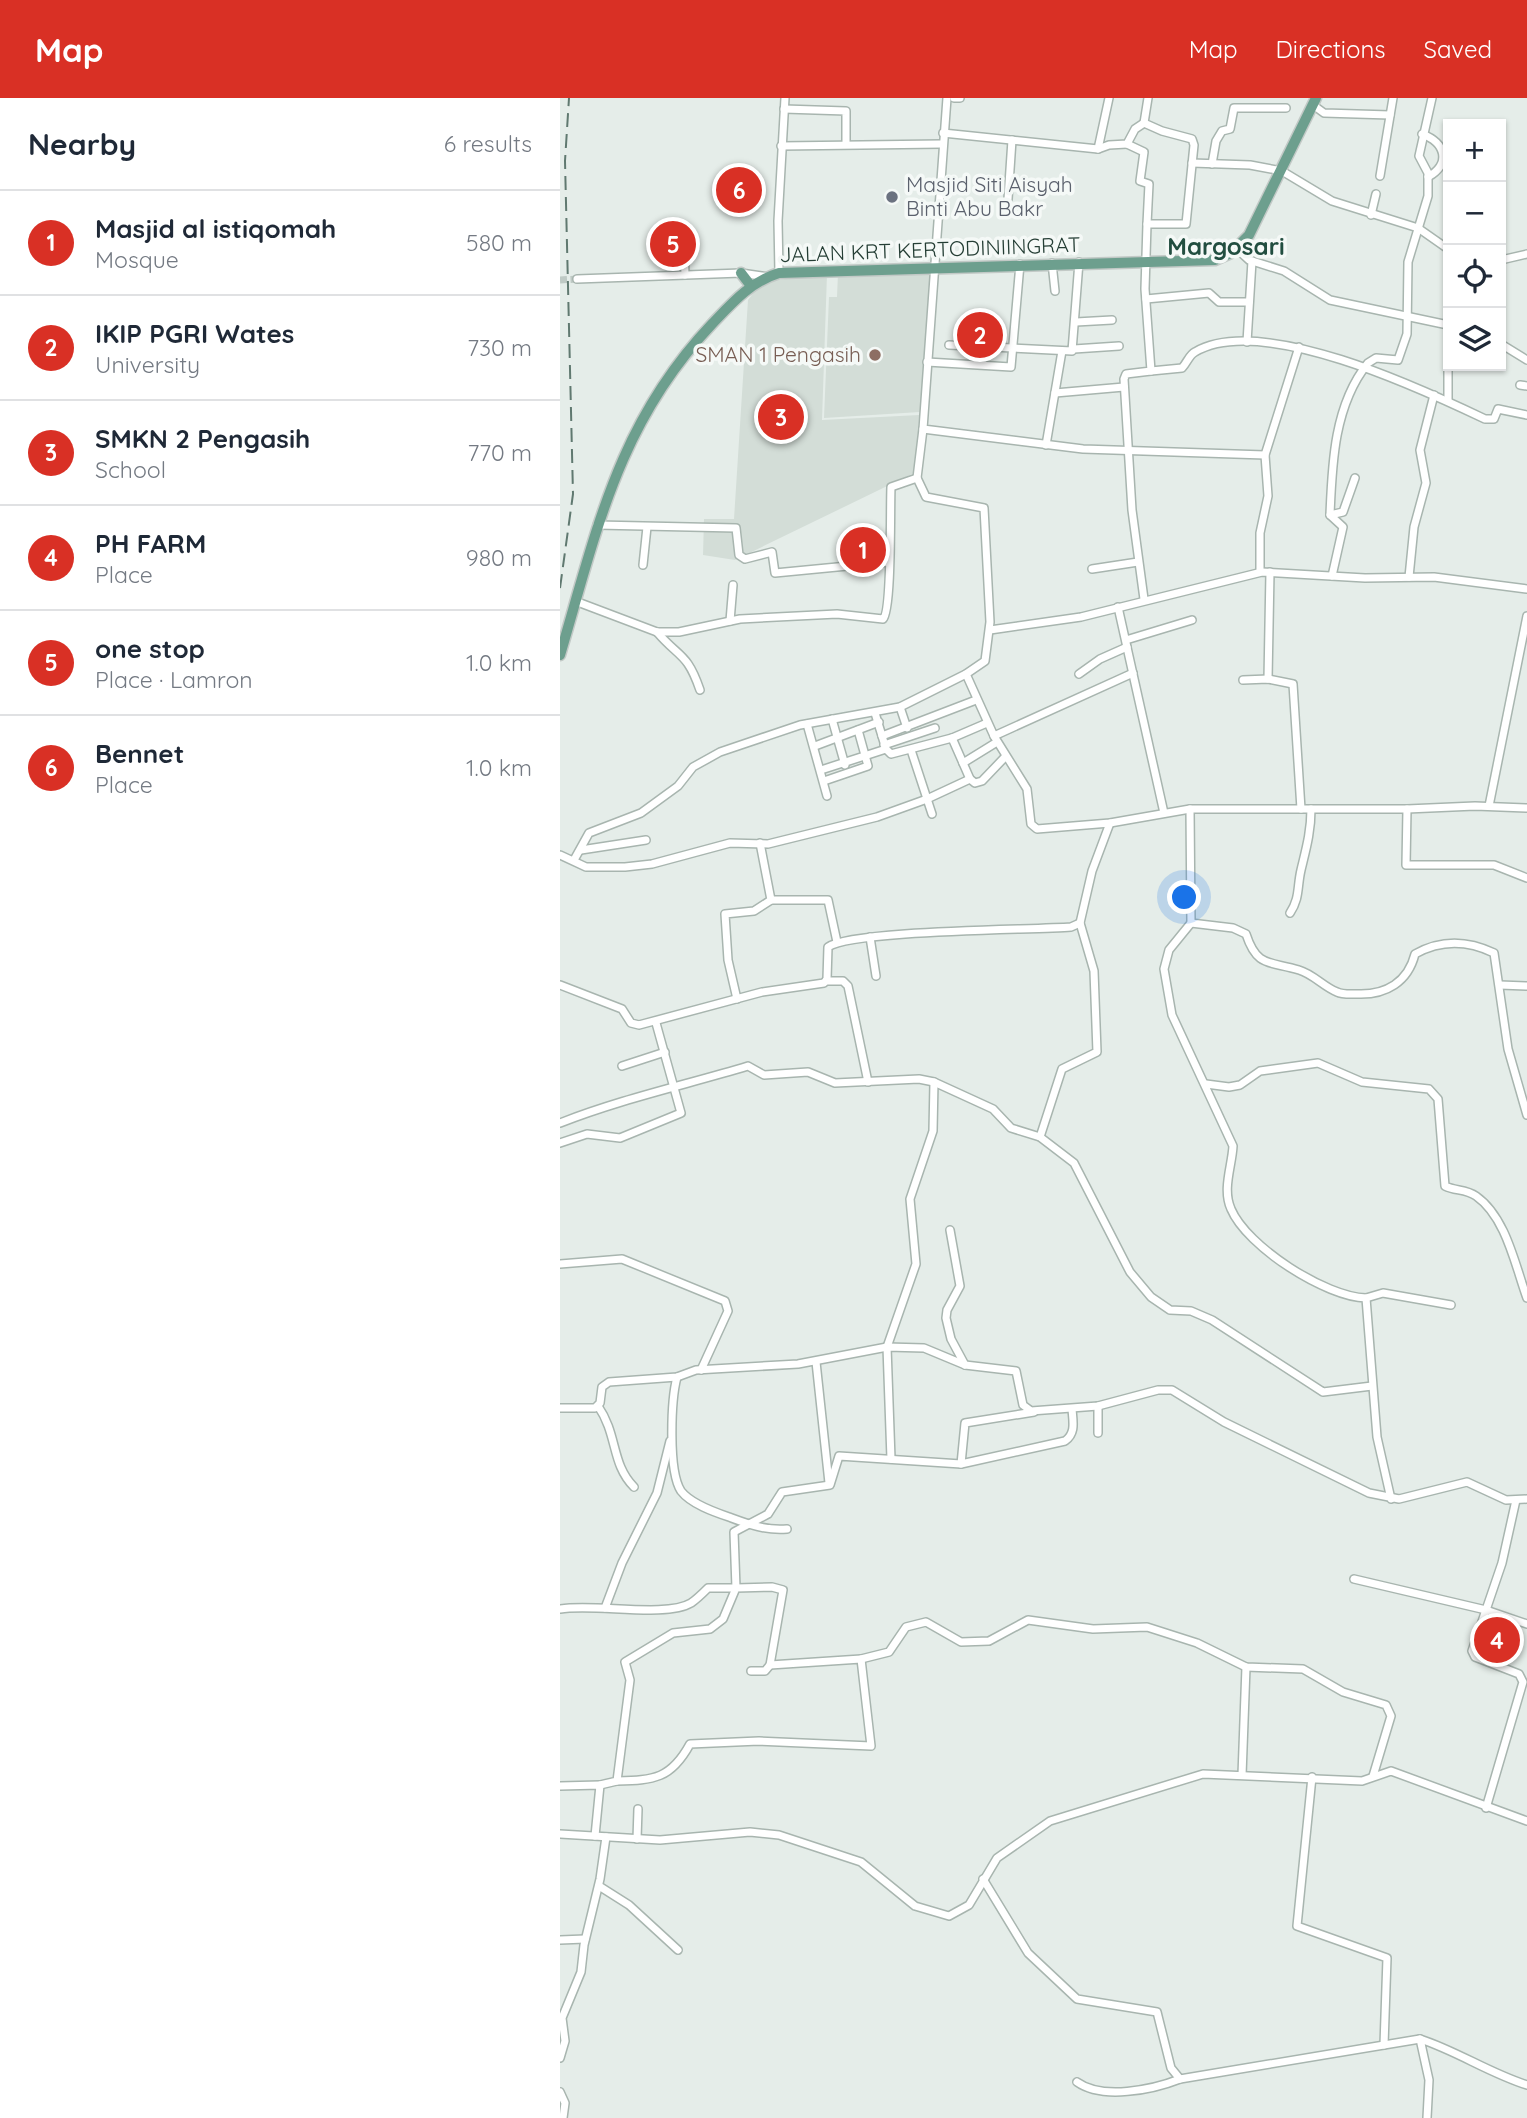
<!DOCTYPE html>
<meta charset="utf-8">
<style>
body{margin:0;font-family:Quicksand,sans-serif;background:#f2f2f3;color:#1f2937}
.controls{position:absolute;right:21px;top:21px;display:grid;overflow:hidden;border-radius:0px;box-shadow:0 2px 5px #0004}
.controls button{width:63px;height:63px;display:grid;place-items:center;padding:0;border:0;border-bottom:2px solid #e0e1e3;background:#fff;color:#1f2937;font:35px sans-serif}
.you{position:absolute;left:625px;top:800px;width:24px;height:24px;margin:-18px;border:5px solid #fff;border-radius:50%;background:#1a73e8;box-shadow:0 0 0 10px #1a73e833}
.badge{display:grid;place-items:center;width:46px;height:46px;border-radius:50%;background:#d93025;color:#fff;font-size:23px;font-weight:700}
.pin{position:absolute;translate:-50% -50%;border:4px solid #fff;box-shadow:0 2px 7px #0006}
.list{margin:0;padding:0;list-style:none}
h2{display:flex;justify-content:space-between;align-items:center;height:91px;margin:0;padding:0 28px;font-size:30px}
h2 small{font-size:23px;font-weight:400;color:#747a83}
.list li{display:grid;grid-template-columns:46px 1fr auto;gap:21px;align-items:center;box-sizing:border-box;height:105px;padding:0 28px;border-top:2px solid #e0e1e3}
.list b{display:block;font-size:26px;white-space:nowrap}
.list p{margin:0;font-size:23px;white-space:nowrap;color:#747a83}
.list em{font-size:23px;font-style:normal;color:#747a83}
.icon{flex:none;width:38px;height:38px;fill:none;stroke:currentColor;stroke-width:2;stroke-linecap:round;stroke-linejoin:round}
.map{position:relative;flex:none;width:967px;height:2020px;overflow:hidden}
header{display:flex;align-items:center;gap:42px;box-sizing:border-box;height:98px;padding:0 35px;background:#d93025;color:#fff}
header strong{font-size:33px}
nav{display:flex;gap:38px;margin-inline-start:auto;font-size:24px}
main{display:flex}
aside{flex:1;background:#fff}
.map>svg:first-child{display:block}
.built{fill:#d3ddd7}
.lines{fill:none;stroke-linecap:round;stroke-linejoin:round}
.minor-tunnel{stroke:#bfcac5;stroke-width:7;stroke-dasharray:7 3.5;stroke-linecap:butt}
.minor-casing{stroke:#a8b5af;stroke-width:10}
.major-casing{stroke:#c2c9c6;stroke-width:13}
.minor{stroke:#fff;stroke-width:7}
.major{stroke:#6d9f8e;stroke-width:10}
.rail{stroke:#607970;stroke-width:2;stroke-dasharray:14 7;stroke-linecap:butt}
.worship-dot{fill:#6b7280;stroke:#f5f9f7;stroke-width:2.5}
.education-dot{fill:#8d6e63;stroke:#f5f9f7;stroke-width:2.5}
.labels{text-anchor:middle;stroke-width:7;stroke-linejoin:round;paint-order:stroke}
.worship-label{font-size:21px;fill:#5b616d;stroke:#f5f9f7;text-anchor:start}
.street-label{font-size:21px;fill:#253e35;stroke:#f5f9f7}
.education-label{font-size:21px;fill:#785e54;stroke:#f5f9f7;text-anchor:end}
.quarter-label{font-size:24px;font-weight:bold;fill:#224e40;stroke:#f5f9f7}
</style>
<header>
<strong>Map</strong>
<nav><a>Map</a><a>Directions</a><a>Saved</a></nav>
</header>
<main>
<aside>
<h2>Nearby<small>6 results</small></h2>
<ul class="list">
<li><span class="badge">1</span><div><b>Masjid al istiqomah</b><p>Mosque</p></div><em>580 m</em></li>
<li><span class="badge">2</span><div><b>IKIP PGRI Wates</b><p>University</p></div><em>730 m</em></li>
<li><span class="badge">3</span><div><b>SMKN 2 Pengasih</b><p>School</p></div><em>770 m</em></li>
<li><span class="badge">4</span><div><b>PH FARM</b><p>Place</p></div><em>980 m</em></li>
<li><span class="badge">5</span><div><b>one stop</b><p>Place · Lamron</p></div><em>1.0 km</em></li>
<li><span class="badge">6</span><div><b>Bennet</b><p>Place</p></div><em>1.0 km</em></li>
</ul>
</aside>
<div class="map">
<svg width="967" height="2020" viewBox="0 0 967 2020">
<rect width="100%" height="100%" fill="#e5ede9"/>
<g class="built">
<path d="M370,174l-10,140 -96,6 5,-121h8l1,-24z"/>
<path d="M267,176l-5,146 97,-5 -3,57 -181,88 -32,-5 1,-36h30l14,-219 9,-12 12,-7z"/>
</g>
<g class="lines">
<path class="minor-tunnel" d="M0,182l17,-1"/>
<defs>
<g id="minor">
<path d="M387,0l-24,331 160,20 182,6"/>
<path d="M394,0h6"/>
<path d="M753,7l11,8 66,2"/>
<path d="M224,11l62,2v33"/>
<path d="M383,35l155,16 11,-4 18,-1 8,-15 9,-6"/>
<path d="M862,36c24,9 29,30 6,43"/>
<path d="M567,46l17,8 -4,29 9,3 -2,40"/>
<path d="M221,48l161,-2"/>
<path d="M538,51l11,-51"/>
<path d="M632,65l58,2 32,6 50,30 86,27 30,21"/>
<path d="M652,66l4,-23 6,-10 8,-2 4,-21h52"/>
<path d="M820,78l13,-78"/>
<path d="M448,101l4,-59"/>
<path d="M811,117l5,-21"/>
<path d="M124,144l1,33"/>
<path d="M677,151l12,11 35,11 46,29 118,25"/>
<path d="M941,162l26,-6"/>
<path d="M492,165l3,28"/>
<path d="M219,175l-1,-52 7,-123"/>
<path d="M17,181l164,-6 27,4"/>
<path d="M586,201l63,-6 10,9h30"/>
<path d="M516,224l36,-2"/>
<path d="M687,244l5,-81"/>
<path d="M941,246l26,16"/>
<path d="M389,247l123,6 7,-89"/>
<path d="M514,251l45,-3"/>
<path d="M367,264l84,5 9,-103"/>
<path d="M591,273l31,-3c5,-5 7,-13 13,-16 66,-39 227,37 290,67h9l4,-10 29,6"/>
<path d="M960,287l7,1"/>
<path d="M495,295l69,-6"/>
<path d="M888,302v-50"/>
<path d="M486,347l16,-94"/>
<path d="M770,417l13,-3 12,-34"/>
<path d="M37,427l139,3 3,27 6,4 27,-7 3,21 114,-11"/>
<path d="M83,467l4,-38"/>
<path d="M532,471l46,-7"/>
<path d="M700,474v-39l8,-37 -3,-41 34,-108"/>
<path d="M772,478l11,-49 -13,-12c2,-51 4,-110 38,-152l8,-5 22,2 9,-26 1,-72 20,-66v-23l-9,-17 13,-58"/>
<path d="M849,479l5,-50 12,-44 -6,-33 14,-55"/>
<path d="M584,501l-12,-89 -8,-131 2,-5 25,-3 -6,-82 2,-65h39l8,-79 -2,-6 -30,-8 -18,-8 4,-25"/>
<path d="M15,503l82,31h22l61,-13 97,-5 46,5c9,-8 7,-112 8,-132l26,-9"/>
<path d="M558,509l46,206"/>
<path d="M170,523l3,-36"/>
<path d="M430,532l91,-13 181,-45 103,6 69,-1 93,12"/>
<path d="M97,534c22,26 30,20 43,58"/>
<path d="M566,542l66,-20"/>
<path d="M406,576l28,62 33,53 4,35 6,5 73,-6 80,-14h217l68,-3 52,2"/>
<path d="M519,576l21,-15 27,-12"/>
<path d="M708,581l2,-107"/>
<path d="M683,582l25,-1 25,5 8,125"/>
<path d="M340,609l7,21"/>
<path d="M315,615l11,36 5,5 61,-16 35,-15"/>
<path d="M272,621l13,46"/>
<path d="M247,626l20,72"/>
<path d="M322,638l94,-36"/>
<path d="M434,638l139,-63"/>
<path d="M392,640l18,41 5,4 7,-2 23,-24"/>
<path d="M324,647l51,-17"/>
<path d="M255,648l64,-24"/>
<path d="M351,652l21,64"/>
<path d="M403,665l34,-21"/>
<path d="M261,672l65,-21"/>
<path d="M264,683l44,-15 -10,-36"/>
<path d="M929,708l38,-190"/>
<path d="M630,711l1,114 -22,27 -5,19 8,46 61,131c-1,20 -11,43 -2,63 16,38 95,88 135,89l11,139 14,62"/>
<path d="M847,711l-1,56h88l33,13"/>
<path d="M21,752l65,-10"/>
<path d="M0,757l26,12h39l27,-3 78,-21 38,1 109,-27 50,-18 43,-20"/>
<path d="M14,762l15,-27 52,-20 37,-27 15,-19 27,-15 80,-27 100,-18 66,-33 19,-13 5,-39 -6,-114 -58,-11 -9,-19 6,-49"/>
<path d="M211,802h57l9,42"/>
<path d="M730,815c10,-15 7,-26 11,-43 5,-21 10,-38 10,-61"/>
<path d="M631,825l42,5 13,6c11,34 24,27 53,36 14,4 25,17 38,22 6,3 15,2 21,2 28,1 50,-12 57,-40 25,-14 52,-14 79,-1l14,96 19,66"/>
<path d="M310,839l6,39"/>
<path d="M266,883h17l5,5 20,96"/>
<path d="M0,887l62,24 9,14 8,2 123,-33 62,-9 3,-4 1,-32c24,-17 202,-17 243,-20l9,-4"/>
<path d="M940,887l27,1"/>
<path d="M177,901l-9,-39 -3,-46 29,-3 17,-11 -11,-57"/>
<path d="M62,968l43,-14"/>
<path d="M646,986l23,3 11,-2 20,-14 58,-8 44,19 67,7 9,10 7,87c10,5 21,3 31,10 30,21 39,69 51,102"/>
<path d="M0,1025c61,-24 125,-38 188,-57l16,9 44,-3 27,11 84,-4 15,3 59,27 18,19 29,9 34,26 56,109 21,25 19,13 21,1 21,9 111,72 49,-6"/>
<path d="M480,1039l22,-68 35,-17 -3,-81 -14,-48 12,-52 18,-48"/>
<path d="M0,1045l27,-9 33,4 61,-25 -25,-90"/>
<path d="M390,1132l10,56 -13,24 -1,8 5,21 14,26"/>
<path d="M0,1166l62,-5 103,42 3,10 -27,59"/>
<path d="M806,1200l17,-5 68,12"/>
<path d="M256,1264l13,121"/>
<path d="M117,1279c-6,23 -9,94 4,114 10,13 33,21 48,26 19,7 37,14 58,12"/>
<path d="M38,1308c20,29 13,58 36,81"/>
<path d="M538,1308v27"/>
<path d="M0,1310h35l5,-5 2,-16 7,-5 68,-5 19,-7 102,-6 89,-17 37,1 41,17 51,6 7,34 8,6 67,-5 60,-16h14l52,32 145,71 30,6 68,-17 39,18 21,-1"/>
<path d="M331,1361l-4,-112 29,-83 -6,-65 23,-68 1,-49"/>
<path d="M401,1366l4,-41 69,-11"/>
<path d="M794,1481l132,31 41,14"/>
<path d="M45,1510l17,-45 35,-70 13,-52"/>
<path d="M0,1511c33,-6 106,9 131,-6 6,-4 12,-10 17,-15h28l-2,-56 34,-18 14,-22 48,-7 9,-29 122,8 104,-23c11,-8 8,-19 7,-32"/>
<path d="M301,1561l28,-7 17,-25 20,-5 35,20 28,-1 39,-21 65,9 54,-2 50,16 49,24 57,2 40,23 43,13 5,11 -18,60"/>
<path d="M682,1677l4,-108"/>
<path d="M752,1679l-15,149 90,32 -3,87"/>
<path d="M57,1683c37,-1 54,-2 73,-37l69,-3 112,5 -10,-87 -91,6"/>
<path d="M40,1687l17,-4 13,-101 -5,-18 48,-29 37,-4 13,-10 13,-31 36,-1 11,3 -13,75 -5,6h-14"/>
<path d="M0,1688l40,-1 -5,51"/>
<path d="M926,1710l37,-126 -4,-8 -44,-17 -3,-6 30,-88 14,-63"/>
<path d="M0,1736l100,6 90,-8 29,3 82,27 54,44 34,10 20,-11 28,-47 53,-37 153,-47 159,7 29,-10 136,50"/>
<path d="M77,1741l1,-30"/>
<path d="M423,1781l45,74 49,46 80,13 14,56 9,11"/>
<path d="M39,1788l30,19 49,45"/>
<path d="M0,1842l25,-1"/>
<path d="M0,1960l5,-17 -3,-23 19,-46 3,-27 16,-66 6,-42"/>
<path d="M517,1984c25,18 75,8 103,-3l240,-40"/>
<path d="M0,1994l5,11 -2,15"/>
<path d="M867,2020l2,-38 -9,-41c37,12 69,34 107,46"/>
</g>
<g id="major">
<path d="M181,175l10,13"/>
<path d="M0,557c37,-125 58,-232 152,-331 20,-21 38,-42 67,-51l436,-13 16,-7 18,-18 67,-137"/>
</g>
</defs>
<use href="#minor" class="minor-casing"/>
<use href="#major" class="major-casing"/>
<use href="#minor" class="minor"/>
<use href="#major" class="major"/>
<path class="rail" d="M0,490l13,-94 -8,-333 4,-63"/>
</g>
<circle class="worship-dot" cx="332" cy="99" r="7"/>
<circle class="education-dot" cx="315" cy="257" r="7"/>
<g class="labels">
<g class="worship-label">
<text x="346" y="94">Masjid Siti Aisyah<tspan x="346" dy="24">Binti Abu Bakr</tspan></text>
</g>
<g class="street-label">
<text transform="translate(370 152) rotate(-2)" y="7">JALAN KRT KERTODINIINGRAT</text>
</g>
<g class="education-label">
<text x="301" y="264">SMAN 1 Pengasih</text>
</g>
<g class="quarter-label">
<text x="666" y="157">Margosari</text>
</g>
</g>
</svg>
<div class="controls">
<button>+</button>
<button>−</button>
<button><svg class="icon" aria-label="locate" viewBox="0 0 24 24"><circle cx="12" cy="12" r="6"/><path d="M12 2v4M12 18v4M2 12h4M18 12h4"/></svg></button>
<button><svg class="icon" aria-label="layers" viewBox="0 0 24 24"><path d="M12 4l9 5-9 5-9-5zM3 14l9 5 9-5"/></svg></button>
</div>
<div class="you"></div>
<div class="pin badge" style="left:303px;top:452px">1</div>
<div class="pin badge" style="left:420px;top:237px">2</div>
<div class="pin badge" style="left:221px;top:319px">3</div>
<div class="pin badge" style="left:937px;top:1542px">4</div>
<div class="pin badge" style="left:113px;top:146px">5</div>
<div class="pin badge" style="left:179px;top:92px">6</div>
</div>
</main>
